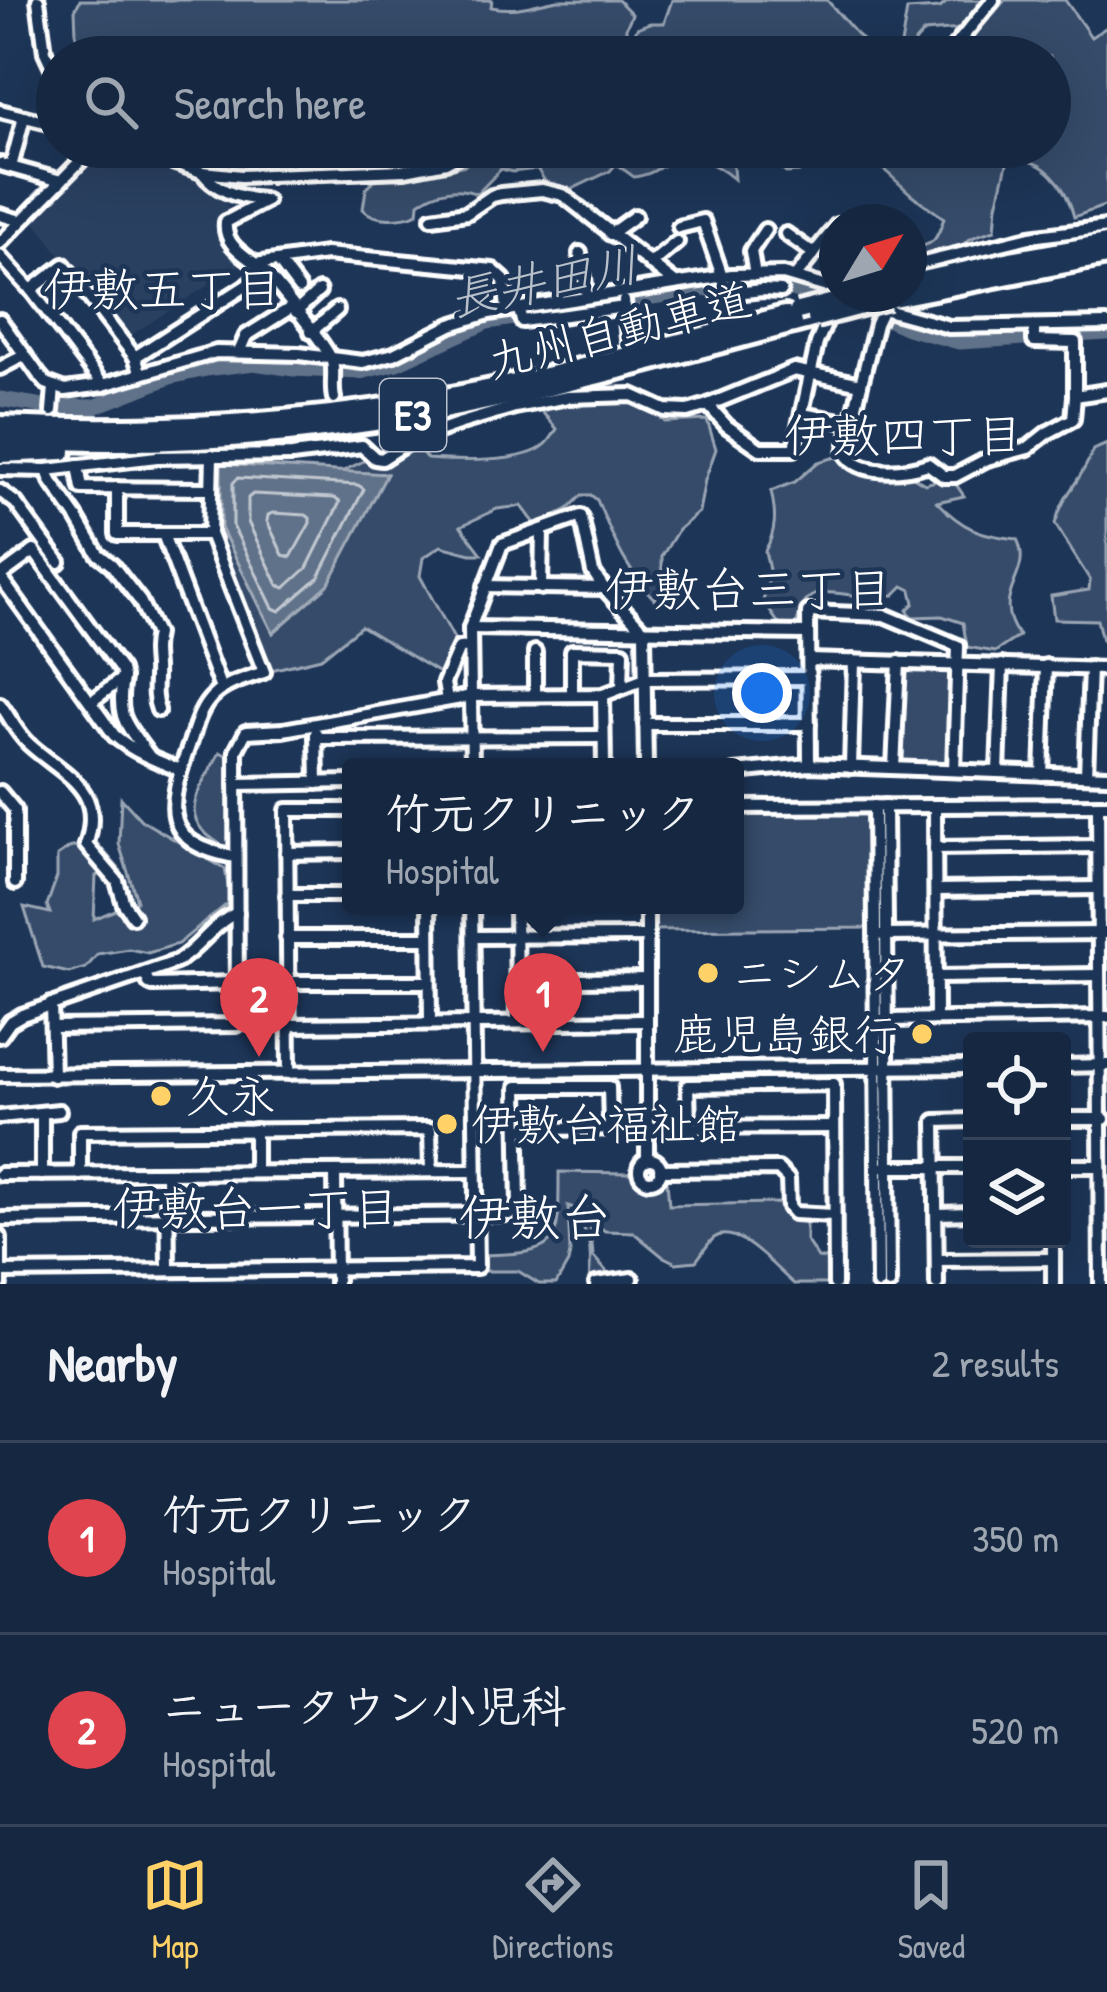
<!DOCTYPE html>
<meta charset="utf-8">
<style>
body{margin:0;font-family:"Patrick Hand","Klee One",sans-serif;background:#1f3048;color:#f1f3f6}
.controls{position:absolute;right:36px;bottom:36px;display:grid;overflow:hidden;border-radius:12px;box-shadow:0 12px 48px #0002}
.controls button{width:108px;height:108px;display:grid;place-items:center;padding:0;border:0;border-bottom:3px solid #35445a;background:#162841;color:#f1f3f6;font:60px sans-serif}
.compass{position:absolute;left:819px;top:204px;width:108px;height:108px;border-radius:50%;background:#162841;box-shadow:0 12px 48px #0002;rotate:52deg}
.you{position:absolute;left:762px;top:693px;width:42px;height:42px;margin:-30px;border:9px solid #fff;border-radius:50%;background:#1a73e8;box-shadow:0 0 0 18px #1a73e833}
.badge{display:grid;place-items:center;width:78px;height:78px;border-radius:50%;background:#ffd166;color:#fff;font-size:39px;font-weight:700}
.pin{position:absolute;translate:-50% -99px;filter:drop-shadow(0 3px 6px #0008)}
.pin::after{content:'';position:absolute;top:63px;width:42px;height:36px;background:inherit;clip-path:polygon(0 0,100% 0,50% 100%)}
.popup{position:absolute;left:342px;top:758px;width:402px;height:156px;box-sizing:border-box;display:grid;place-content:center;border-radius:12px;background:#162841;filter:drop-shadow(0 3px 9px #0005);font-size:39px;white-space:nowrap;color:#9ea6b1}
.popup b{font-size:45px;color:#f1f3f6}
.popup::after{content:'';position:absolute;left:50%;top:100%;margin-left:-24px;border:24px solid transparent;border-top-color:#162841}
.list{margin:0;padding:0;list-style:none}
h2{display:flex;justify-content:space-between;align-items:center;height:156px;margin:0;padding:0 48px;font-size:51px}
h2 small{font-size:39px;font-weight:400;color:#9ea6b1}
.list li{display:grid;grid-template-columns:78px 1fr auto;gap:36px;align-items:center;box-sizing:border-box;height:192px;padding:0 48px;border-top:3px solid #35445a}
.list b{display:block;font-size:45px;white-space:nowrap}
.list p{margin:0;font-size:39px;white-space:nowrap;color:#9ea6b1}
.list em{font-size:39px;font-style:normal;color:#9ea6b1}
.icon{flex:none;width:66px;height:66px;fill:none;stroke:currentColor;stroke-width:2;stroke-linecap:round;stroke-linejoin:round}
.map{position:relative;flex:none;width:1107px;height:1284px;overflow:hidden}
.search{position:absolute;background:#162841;box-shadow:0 12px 48px #0002;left:36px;right:36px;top:36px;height:132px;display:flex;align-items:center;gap:30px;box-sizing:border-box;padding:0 42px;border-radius:66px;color:#9ea6b1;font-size:45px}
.sheet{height:540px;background:#162841}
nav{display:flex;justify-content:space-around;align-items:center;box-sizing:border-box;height:168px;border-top:3px solid #35445a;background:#162841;font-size:33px;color:#9ea6b1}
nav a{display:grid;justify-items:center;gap:6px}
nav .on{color:#ffd166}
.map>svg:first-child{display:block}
.built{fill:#2a4161}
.green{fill:#364b69;stroke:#9aa5b4;stroke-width:3}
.water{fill:#617289;stroke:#a0aab8;stroke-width:3}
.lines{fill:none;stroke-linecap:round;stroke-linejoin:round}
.shore{stroke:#c0c7d0;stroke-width:3}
.river{stroke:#617289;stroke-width:15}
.minor-casing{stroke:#fff;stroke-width:20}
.highway-casing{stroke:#fff;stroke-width:26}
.minor{stroke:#1d3557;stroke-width:10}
.highway{stroke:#1d3557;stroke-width:16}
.highway-bridge-casing{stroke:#fff;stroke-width:26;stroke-linecap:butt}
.highway-bridge{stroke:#1d3557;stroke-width:16}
.poi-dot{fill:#ffd166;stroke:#1d3557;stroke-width:4.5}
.labels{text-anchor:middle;stroke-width:9;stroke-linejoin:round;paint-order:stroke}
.shield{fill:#1d3557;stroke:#bbc2cd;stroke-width:3}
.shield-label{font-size:42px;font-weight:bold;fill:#fff}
.street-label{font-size:45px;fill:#fff;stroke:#1d3557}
.poi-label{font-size:45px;fill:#fff;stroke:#1d3557;text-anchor:start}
.water-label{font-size:48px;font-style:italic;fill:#b8c0ca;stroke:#1d3557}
.neighbourhood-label{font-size:48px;fill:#fff;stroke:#1d3557}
.quarter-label{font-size:51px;fill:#fff;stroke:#1d3557}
</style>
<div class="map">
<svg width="1107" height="1284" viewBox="0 0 1107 1284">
<rect width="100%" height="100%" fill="#1d3557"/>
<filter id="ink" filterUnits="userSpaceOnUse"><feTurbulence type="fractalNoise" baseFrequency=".00833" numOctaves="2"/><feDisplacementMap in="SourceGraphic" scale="24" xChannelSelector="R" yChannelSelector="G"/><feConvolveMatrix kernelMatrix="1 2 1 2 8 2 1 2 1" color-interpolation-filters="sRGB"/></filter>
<g filter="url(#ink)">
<path class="built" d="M98,147h10l87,30 31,21 4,17 -13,9 8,16 21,21 -121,78 -94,-122z"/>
<g class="green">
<path d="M80,0h412l-1,7c29,5 42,-3 67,-7 19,0 40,0 60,0l14,14 -6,14v17l-5,1 -5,-7 7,18h-546l-2,-47z"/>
<path d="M672,0h155l46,53 19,4h-120l-50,-15 -33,7 -10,8h-52l5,-4v-13l5,-12 13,-5h14z"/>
<path d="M958,0h27l-23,29 -38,3 -9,10 1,6 10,9h-27l8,-47 33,-2 7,-6z"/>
<path d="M1005,0h60l26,37 16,-10v178l-33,12c-8,-32 -30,-62 -66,-57l-11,45 -2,25c-20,6 -31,8 -41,27l-45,14v-22c25,-4 27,-7 35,-31l-32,-23 -43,-39 -55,7 -7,-4 -8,13 -13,1 -9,-8 -45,-9 2,23c-18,-15 -39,-27 -64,-17 -16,7 -15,12 -36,15l-18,-13 -6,7 -38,18c-8,-3 -18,-1 -24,-5 -5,-3 -7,-11 -11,-15l-25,3 -11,-3 -24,25c-20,-8 -41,-4 -58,9l-1,10c-15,7 -44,9 -55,-4l3,-20 8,-9 48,-5 43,-10 21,-18h564v-90h-94z"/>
<path d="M162,147h294l-31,12 -140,7 -29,-1 -27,6 -4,-11 -23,-2 1,8 -46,-16z"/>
<path d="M609,397l37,7 19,18 42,-2 9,29 -11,31 -6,32 -21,18 -16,26v24l-7,20c-32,-35 -40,-58 -58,-100l-6,-5h-9l-14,14 -32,16 -14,-19 -25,3 -36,17 21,28h-11l-30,-8 -18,12 -3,18 39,72 -20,25 -78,-47 -40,32 -50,12 -47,-112 -3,-30 52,104 113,-158 -45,-2 70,-34 16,21c28,2 97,5 118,-14 5,-4 8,-10 12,-16l-22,-25z"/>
<path d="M1107,444v201l-5,-5 -5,-20 -43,-1 -3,-23 38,-6 1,-10 -35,-56c9,-33 27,-43 38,-74z"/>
<path d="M854,452l14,15 38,6 19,11 26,-7 13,19 -27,6c26,27 43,33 80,37 18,37 -29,54 2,97l-24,16 -28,-5 -4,-24 -21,-7 -30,1 -5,-7 7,-7 -3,-13 -8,-4 -9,9c-9,0 -20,2 -29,1 -40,-2 -62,-16 -70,37l-16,-9 -16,-23 7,-26 -5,-24c12,-21 11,-38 6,-60l24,-9 23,-20z"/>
<path d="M906,666l45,2 2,4 -3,91 -3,2 -45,-1 -4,-4 4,-90z"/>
<path d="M220,752l10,5 1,93c-58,-29 -36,-53 -11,-98z"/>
<path d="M121,798l20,22 84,49 6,32 -53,43 -30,9 -19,-4 -31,5 -12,14 -17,5 -26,-6 -19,-60 26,6 -3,-8 10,-28v-21l12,-8 26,-7 25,29 -24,6 -2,43 43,-18 -18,-57z"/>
<path d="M868,810l3,4v114l-218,2 -1,-25h83v-94z"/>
<path d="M559,1172l72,1 5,10 12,7 12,-3 7,-7 2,25 110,-2c4,15 13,19 27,19v18l12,18 9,1v25h-33c-17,-13 -56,-62 -80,-46 -6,5 -13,17 -18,23l-20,2 -14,-7 -29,-24 -28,-1 -15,-11 3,36 13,15 1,7 -18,4c1,-14 3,-29 -1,-43 -4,-11 -9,-18 -12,-30l-8,-3 2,47 -2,10 -12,21h-17l-21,-13h-36v-16c79,-2 77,-7 77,-83z"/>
</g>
<path class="water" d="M221,464l166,10 -59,111 -55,48 -52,-105z"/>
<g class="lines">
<g class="shore">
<path d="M238,478l120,7 6,4 -45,88 -39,34 -7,-3 -40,-82v-43z"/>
<path d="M253,494l81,4 6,4 -33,66 -22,20 -7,-3 -30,-63v-24z"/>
<path d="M273,513l33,2 4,3v5l-19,34 -8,-2 -16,-34 1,-6z"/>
</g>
<path class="river" d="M0,399l43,7 51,1 76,-30 36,-8 48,-6 40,6 66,3 37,-9 90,-41 238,-36 44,-3 95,26 43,19 52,14 148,-9"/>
<defs>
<g id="minor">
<path d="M38,0l7,52 12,26"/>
<path d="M691,57l22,-8 39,8"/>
<path d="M946,57l47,-57"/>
<path d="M0,111l57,14"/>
<path d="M128,147l74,25 39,4 164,-6 41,-8 27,-15"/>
<path d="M0,164l61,17"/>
<path d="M11,167l13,-50"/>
<path d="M202,172c14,19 38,26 61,28"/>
<path d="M266,201l-40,21c-3,25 22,34 38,49 10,10 66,79 68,90 3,12 -1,25 2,37"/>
<path d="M0,215l21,6"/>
<path d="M432,218l35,-5 25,-17 9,-2 41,-4 21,5 112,88"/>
<path d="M679,227l24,-6 19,55"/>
<path d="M610,234l25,-18"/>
<path d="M786,234l28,20"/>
<path d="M0,243l94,-96"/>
<path d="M580,253l7,44"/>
<path d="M0,256l31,34 72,95"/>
<path d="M278,261l21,28"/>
<path d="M255,264l71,-10 167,16 11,10 3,29"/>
<path d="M650,264l27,-22"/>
<path d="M909,264l14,-1 107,-26 77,-10"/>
<path d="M755,275l-4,-24 14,-21"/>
<path d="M795,277l42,-52"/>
<path d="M31,290l33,-25 71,92 6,17"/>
<path d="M847,294l36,15 66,18 158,-3"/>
<path d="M719,295l43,-5 19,1"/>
<path d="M624,301l4,38"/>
<path d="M518,307l4,14 103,-14"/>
<path d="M296,312l23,-21"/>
<path d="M0,320l39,55 7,8 19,7 38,-5 113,-33 83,2 64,8 31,-8 57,-29 38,-12 243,-38 51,-1 54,16"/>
<path d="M1034,326v15l41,1v54"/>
<path d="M311,332l26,-22"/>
<path d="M239,352l7,-16 46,-29"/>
<path d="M135,357l131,-84"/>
<path d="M0,368l25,-13"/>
<path d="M861,384l-16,69c15,24 60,19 83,11l16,12h11l32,-17 41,-11 19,-15 26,-14 2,-23 32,-5"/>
<path d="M708,405l19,21 33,23h34l23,-106 9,-21"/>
<path d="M52,411l2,-24"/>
<path d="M802,414l50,9"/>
<path d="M212,455l-2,79 54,138c-17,6 -38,11 -51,24 -14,13 -18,33 -24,50 -22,61 -29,98 47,111"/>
<path d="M78,466l4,22 129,1"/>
<path d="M0,469l47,1 110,-13 135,-2 70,-9 13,12 7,1 28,-18 48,-17 57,-17 53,-10 64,-2 33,15 23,1 20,-6 86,-35 67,14 15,-60 7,-15"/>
<path d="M47,470l4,11 26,37 21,36 14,11 28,36 16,33c-3,13 -2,20 -1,33 1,16 -3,27 3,43"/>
<path d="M117,488v46h93"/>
<path d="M0,491l16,12 43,59"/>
<path d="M163,534l58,155"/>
<path d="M0,576l34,-25 87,119 2,8 -32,24"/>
<path d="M0,577l114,158c19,17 43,26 66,35"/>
<path d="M485,586l119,2"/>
<path d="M541,588l1,-58"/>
<path d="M470,628l338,5"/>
<path d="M809,660l298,9"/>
<path d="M123,678c-7,41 3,46 26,78"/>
<path d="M535,695v-43"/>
<path d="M572,695v-44l51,1 -1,35"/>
<path d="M603,695l1,72"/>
<path d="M447,700l-3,-17 15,-35 11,-1"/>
<path d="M0,704c10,13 16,28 29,40 34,31 77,44 57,101l31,36 7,23 9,13"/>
<path d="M645,724h164"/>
<path d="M316,733l1,50"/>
<path d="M316,738l287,-1"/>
<path d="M809,765l-1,-153 76,3 74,31 -4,124"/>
<path d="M472,767l-2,-139 32,-84 79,-28 12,56 11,16 40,43 2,136"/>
<path d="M851,767l3,-106"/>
<path d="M894,768l5,-106"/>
<path d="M735,772l74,-7 298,11"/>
<path d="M998,772l4,-107"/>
<path d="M1042,774l4,-108"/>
<path d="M1086,775l4,-107"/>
<path d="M236,784l115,-2"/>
<path d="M0,792l15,18v73"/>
<path d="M1098,805l3,479"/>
<path d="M874,806l4,478"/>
<path d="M885,806l4,478"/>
<path d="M935,806l1,213"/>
<path d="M735,807l372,-2"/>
<path d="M935,848l163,-2"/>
<path d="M287,853l64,-1"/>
<path d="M936,890l162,-2"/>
<path d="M287,895h64"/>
<path d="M429,905l1,118"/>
<path d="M516,905l1,117"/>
<path d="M647,905v255"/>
<path d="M882,935l225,-2"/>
<path d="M473,937l174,-1"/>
<path d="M287,938h142"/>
<path d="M145,974l4,9 4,2 84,-2"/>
<path d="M936,977l162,-2"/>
<path d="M517,981l130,-2"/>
<path d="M288,982h141"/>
<path d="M51,1004l2,72"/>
<path d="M885,1020l222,-3"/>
<path d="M289,1025l358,-4"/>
<path d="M52,1027l185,-2 -1,-274 10,-19 37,-2 189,-34 131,-1 42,-16 164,-1"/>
<path d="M0,1036l10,-14 12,-7 154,-53c23,-13 37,-39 61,-49"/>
<path d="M1062,1066l45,-1"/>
<path d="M289,1073l-2,-263h64"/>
<path d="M0,1075l972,-8"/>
<path d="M42,1113v61"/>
<path d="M0,1117l59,-6"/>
<path d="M1062,1119h42"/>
<path d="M689,1128l-1,-42 146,-2 1,200"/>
<path d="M518,1129l316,-2"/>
<path d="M255,1130v42"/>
<circle cx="650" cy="1170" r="11"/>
<path d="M1062,1166h38"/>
<path d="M885,1167h87"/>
<path d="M660,1170l118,-1 10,10 1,28 5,6 40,2"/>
<path d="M335,1172l1,112"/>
<path d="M167,1173l1,97"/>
<path d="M0,1174l474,-3"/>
<path d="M80,1174v-42l350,-3 1,42"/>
<path d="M937,1214l35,-1"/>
<path d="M0,1219l511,-5 8,-7 -2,-120h92l1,40"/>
<path d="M0,1237v47"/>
<path d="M1053,1239v45"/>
<path d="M937,1260l116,-1"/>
<path d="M0,1272l477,-5 -5,-362"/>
<path d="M596,1284l36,-5"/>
<path d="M937,1284l-2,-163 37,-1"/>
</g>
<g id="highway">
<path d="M910,283l101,-23 96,-17"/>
<path d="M888,299l219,-43"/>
<path d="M0,425c137,6 275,0 411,-22 126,-20 250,-57 374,-88"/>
<path d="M0,438c139,10 280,1 417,-23 135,-25 267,-62 399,-97"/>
<path d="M0,454l63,-3"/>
</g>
</defs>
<use href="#minor" class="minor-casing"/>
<use href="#highway" class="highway-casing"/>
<use href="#minor" class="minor"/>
<use href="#highway" class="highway"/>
<defs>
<g id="highway-bridge">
<path d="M798,311l40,-10"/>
<path d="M816,318l72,-19"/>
</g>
</defs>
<use href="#highway-bridge" class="highway-bridge-casing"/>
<use href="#highway-bridge" class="highway-bridge"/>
</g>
</g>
<g class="poi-dot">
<circle cx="708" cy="973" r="12"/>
<circle cx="922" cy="1034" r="12"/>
<circle cx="161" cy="1096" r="12"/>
<circle cx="447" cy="1124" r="12"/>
</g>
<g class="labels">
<rect class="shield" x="380" y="379" width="66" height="72" rx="9"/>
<g class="shield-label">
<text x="413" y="430">E3</text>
</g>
<g class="street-label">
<text transform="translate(619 330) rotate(-14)" y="16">九州自動車道</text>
</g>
<g class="poi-label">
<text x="732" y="989">ニシムタ</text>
<text x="898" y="1050" text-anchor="end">鹿児島銀行</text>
<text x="185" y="1112">久永</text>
<text x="471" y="1140">伊敷台福祉館</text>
</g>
<g class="water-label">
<text transform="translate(544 281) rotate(-11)" y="17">長井田川</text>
</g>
<g class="neighbourhood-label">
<text x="163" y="306">伊敷五丁目</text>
<text x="904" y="452">伊敷四丁目</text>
<text x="749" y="606">伊敷台三丁目</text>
<text x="256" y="1225">伊敷台一丁目</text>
</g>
<g class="quarter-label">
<text x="535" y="1235">伊敷台</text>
</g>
</g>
</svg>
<div class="controls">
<button><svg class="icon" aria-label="locate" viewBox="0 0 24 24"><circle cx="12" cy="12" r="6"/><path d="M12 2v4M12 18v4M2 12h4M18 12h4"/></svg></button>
<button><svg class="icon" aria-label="layers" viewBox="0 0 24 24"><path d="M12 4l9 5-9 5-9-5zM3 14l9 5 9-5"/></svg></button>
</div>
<svg class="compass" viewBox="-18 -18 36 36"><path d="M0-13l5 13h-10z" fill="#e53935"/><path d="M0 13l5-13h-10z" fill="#9ea6b1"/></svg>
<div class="you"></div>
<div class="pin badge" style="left:543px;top:1052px;background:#e0444e">1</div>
<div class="popup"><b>竹元クリニック</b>Hospital</div>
<div class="pin badge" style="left:259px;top:1057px;background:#e0444e">2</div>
<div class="search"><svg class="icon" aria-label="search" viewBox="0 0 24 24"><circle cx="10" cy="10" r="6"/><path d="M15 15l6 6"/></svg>Search here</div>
</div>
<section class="sheet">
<h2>Nearby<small>2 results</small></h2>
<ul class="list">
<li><span class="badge" style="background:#e0444e">1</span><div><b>竹元クリニック</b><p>Hospital</p></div><em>350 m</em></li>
<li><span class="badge" style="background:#e0444e">2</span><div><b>ニュータウン小児科</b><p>Hospital</p></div><em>520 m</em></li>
</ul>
</section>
<nav>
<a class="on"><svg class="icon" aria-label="map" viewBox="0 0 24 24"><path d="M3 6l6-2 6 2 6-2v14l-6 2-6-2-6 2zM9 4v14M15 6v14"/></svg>Map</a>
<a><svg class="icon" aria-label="directions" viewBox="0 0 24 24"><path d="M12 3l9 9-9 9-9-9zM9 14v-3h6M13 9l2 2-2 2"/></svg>Directions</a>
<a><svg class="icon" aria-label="saved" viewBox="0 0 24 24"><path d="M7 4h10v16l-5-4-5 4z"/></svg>Saved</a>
</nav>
